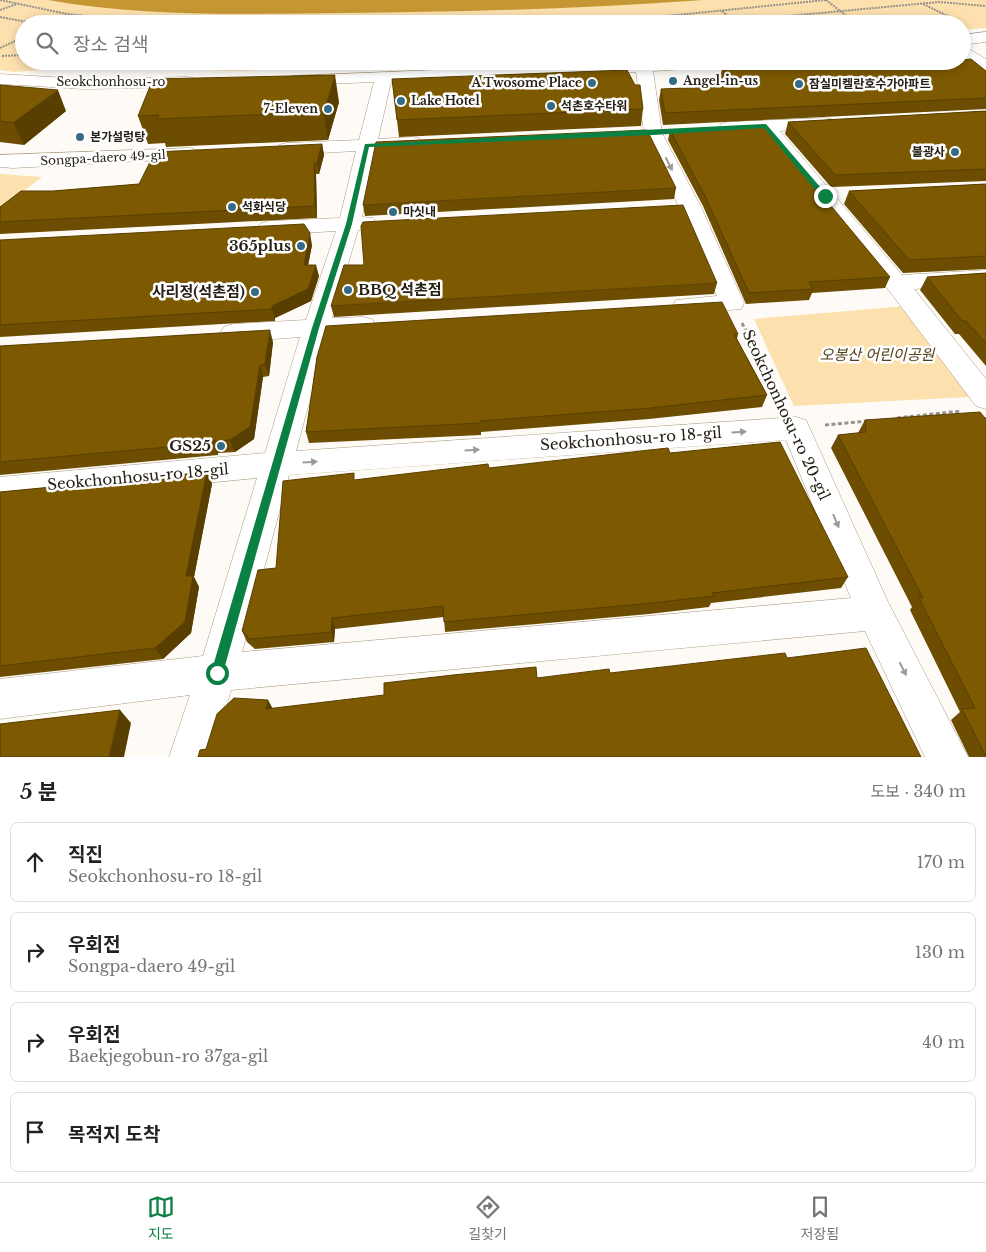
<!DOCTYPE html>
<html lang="ko">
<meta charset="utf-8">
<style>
body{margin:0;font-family:"Libre Baskerville","Noto Sans KR",serif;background:#f2f2f2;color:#222}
.stop{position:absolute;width:15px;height:15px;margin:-11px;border:4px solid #0b8043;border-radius:50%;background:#fff}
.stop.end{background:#0b8043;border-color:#fff;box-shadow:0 1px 5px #0008}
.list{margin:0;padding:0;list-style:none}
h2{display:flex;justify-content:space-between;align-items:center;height:65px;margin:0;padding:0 20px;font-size:21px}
h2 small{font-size:16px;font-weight:400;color:#767676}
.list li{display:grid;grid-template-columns:32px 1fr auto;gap:15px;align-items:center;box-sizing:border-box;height:80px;margin:0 10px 10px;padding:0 10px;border:1px solid #e0e0e0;border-radius:8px}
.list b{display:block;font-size:19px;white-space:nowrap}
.list p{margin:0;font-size:16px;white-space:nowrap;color:#767676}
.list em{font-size:16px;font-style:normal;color:#767676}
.icon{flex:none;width:28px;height:28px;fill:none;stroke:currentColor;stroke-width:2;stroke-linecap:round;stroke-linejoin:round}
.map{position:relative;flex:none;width:986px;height:757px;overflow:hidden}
.search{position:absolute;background:#fff;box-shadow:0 2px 8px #0003;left:15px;right:15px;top:15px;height:55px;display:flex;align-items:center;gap:12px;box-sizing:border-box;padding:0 18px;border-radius:28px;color:#767676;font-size:19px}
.sheet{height:425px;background:#fff}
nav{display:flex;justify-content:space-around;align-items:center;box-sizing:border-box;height:70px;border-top:1px solid #e0e0e0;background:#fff;font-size:14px;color:#767676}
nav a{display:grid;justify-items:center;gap:2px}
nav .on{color:#0b8043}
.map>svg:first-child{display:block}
.green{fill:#fce0ae}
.water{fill:#c59733}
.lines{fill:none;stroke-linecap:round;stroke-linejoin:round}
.minor-casing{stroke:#a99a7f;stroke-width:1}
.path-far1{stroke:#97928a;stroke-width:2;stroke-dasharray:2 1;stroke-linecap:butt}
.path{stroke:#97928a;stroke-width:3;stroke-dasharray:4 2.5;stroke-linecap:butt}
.minor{fill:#fff;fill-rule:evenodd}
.wall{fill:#6c4d01}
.shaded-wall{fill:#583f01}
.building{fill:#7d5a01;stroke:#583f01}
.oneway{fill:#9d9b96}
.route{fill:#0b8043}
.poi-dot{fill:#356b86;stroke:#fff;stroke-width:2}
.labels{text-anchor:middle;stroke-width:5;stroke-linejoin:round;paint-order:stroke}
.far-poi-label{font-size:12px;font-weight:bold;fill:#262015;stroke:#fff;text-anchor:start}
.far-street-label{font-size:12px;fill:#262015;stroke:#fff}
.poi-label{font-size:15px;font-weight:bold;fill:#262015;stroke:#fff;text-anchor:end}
.park-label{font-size:15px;font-style:italic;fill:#554119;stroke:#fff}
.street-label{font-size:15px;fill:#262015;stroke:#fff}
</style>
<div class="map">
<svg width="986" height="757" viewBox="0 0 986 757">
<rect width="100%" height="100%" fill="#fefaf5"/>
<g class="green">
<path d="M0,0h986v28l-24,2v-6h-938v37h464l-253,10 -139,-5 -82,6 -14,-2z"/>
<path d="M0,174l42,3 -42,32z"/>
<path d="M907,306l62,91 -175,9 -40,-87z"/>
</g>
<path class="water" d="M48,0h655c-121,9 -243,12 -364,13 -97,1 -195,4 -291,-13z"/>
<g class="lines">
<defs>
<g id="minor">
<path d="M986,32v10l-24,3v-10z"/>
<path d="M962,45l24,14v12l-6,-2 -18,-12z"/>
<path d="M657,61h83l-2,3 -6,2 -79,5 9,62 39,74 43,96 -3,6 -56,5 -9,-2 -3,-6 3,-6 41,-4 -38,-89 -35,-74 -8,-61 -245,10 -13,57 35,-2 7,2 3,4 -3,4 -44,3 -14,67 11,1 3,5 -3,5 -15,2 -26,88 31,-1 9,2 4,6 -4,6 -9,2 -36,3 -31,115 500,-34 10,3 82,182 80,155h-43l-60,-126 -634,59 -20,67h-42l21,-62 -190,24v-40l203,-23 54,-178 -257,25v-26l265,-24 35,-116 -67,5 -9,-3 -4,-6 4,-6 9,-3 73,-4 30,-89 -67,4 -8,-2 -3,-5 3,-5 8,-2 71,-3 16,-67 -70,4 -7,-2 -3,-4 3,-4 7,-2 73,-3 15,-58 -75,3 -6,-1 -2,-4 2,-4zM786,440l65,158 -609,54 47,-177z"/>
<path d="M0,74l85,5 103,-2 6,1 2,4 -2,4 -6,1 -103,2 -85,-5z"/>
<path d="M825,118l6,1 3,4 -3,4 -51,4 122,144 84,-5v14l-72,5 72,90v30l-10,-3 -89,-118 -126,-156 -33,2 -7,-2 -2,-4 2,-4 7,-2z"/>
<path d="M190,148l7,2 3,4 -3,4 -184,10 -13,-1v-12z"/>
</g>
</defs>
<use href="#minor" class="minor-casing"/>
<g class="path-far1">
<path d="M0,0l67,14 93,10"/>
<path d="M826,0l31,24"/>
<path d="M923,4l33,16"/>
<path d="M0,10l17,-6"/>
<path d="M722,11l15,13"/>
<path d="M0,17l38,7"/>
<path d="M495,24l132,-4 199,-20"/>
<path d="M702,24l237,-22 47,4"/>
<path d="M817,24l35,-3"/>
<path d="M0,48l24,-11"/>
<path d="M2,56l22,-1"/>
<path d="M202,66l82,-1"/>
</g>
<g class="path">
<path d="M742,323l40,79"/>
<path d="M897,418l64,-7"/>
<path d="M825,425l43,-4"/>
</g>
<use href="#minor" class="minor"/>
</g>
<g class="wall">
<path d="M723,66l148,4 115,1v38l-323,16 -4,-25 2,-11 67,-2 -8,-10z"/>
<path d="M392,79l251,30 -2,17 -242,11z"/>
<path d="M0,85l66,26 -42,34 -24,-3z"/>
<path d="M339,102l-11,38 -162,7 -1,-4 -17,1 -10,-28z"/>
<path d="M986,111v70l-155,6 -46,-53 3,-12z"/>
<path d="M670,130l220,147 -5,11 -73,5 -3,7 -63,4 -43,-98 -35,-66z"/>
<path d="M322,144l2,11 -5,19h-3l1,44 -317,16v-27l53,-16 86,-7z"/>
<path d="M986,184v85l-83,4 -59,-69 5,-13z"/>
<path d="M676,188l-2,11 -309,17 -2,-11z"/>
<path d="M0,240l312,5 -4,20 11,11 -8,25 -36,17v3l-275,16z"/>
<path d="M986,273v93l-27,-32h-4l-35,-44 7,-13z"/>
<path d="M717,283l-3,11 -380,23 -3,-11z"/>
<path d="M738,334l-1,5 30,56 -5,12 -113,12 -168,13v3l-172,8 -3,-11 11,-75z"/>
<path d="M273,342l-4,34 -6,1 -9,62 -19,13 -17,1v2l-218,20v-129z"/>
<path d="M985,418l1,339h-17l-18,-37 9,-8 -50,-102 2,-3 -81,-159 7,-13 20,-2 7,-13z"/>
<path d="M670,453l178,124 -7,11 -130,15 -2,4 -60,7 -204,18 -1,-15 -109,12 -1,13 -79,7 -8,-7 -5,-11 34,-63 79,-88 134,-12z"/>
<path d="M207,472l5,12 -18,93 5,10 -8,46 -28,26 -163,18v-185z"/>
</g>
<g class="shaded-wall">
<path d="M335,75l4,27 -11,38 -4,-28z"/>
<path d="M58,90l8,21 -42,34 -11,-22z"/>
<path d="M322,144l2,11 -5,19 -2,-11z"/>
<path d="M314,163l2,11 1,44 -2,-12z"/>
<path d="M310,233l2,12 -6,31 -2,-11z"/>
<path d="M316,265l3,11 -8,25 -36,17v3l-3,-12v-3z"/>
<path d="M270,330l3,12 -4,34 -4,-12z"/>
<path d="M260,365l3,12 -9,62 -19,13 -5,-12z"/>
<path d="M213,441l5,12v2l-5,-12z"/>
<path d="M207,472l5,12 -18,93 5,10 -8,46 -28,26 -8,-11z"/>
<path d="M332,618l3,11 -1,13 -3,-10z"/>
<path d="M268,700l5,9h-7z"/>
<path d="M120,710l11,13 -7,34h-15z"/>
</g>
<g class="building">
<path d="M971,59l15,12v27l-321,15 -4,-24 78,-3 -16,-20 95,-5h44l9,9 82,-9h9v-1z"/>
<path d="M627,70l8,15h5l3,24 -246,11 -5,-41z"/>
<path d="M335,75l-11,37 -167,7 2,-4 -21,1 15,-37z"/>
<path d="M0,85l58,5 -45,33 -13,-2z"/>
<path d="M986,111v58l-151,6 -47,-53z"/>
<path d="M764,125l126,152 -81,5 4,7 -64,4 -44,-97 -35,-66z"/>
<path d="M647,130l29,58 -313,17 13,-63z"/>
<path d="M322,144l-5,19h-3l1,43 -315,16v-15l21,-16h32l86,-7 16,-32z"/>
<path d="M986,184v72l-77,4 -60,-69z"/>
<path d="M683,205l34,78 -386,23 13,-41h20l-3,-39 2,-4z"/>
<path d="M304,224l6,9 -6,32h12l-8,24 -36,17v3l-272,16v-85z"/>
<path d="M986,273v70l-20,-22h-4l-35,-44z"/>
<path d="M722,302l16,32h-4l33,61 -116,13 -171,13v2l-174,9 11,-75 9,-31z"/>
<path d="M270,330l-5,34 -5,1 -10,62 -20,13 -17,1v2l-213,19v-116z"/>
<path d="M980,412l5,6h1v339l-24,-48 13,-1 -56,-110h4l-85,-163 28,-3 -1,-12z"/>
<path d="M780,442l68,135 -136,16 2,3 -62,7 -208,19 -1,-16 -111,12 -1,14 -81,7 -8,-8 16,-61 18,-2 7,-87 71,-8v7l134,-16 1,4 179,-20 2,5z"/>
<path d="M207,472l-21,104h7l-8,46 -30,26 -155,18v-174z"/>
<path d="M866,648l55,109h-723l2,-7 6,-1 11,-35 17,-16 34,2 -2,9 118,-14v-12l69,-8 83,-8 1,11 72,-9 1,4 175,-20 2,5z"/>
<path d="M120,710l-11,47h-109v-33z"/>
</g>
<defs><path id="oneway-solid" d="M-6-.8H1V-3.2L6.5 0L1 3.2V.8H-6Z" transform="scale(1.25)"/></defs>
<g class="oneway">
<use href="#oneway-solid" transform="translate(669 164) rotate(63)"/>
<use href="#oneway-solid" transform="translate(739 432) rotate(-4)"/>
<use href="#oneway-solid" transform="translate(472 450) rotate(-4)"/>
<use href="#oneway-solid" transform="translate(310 462) rotate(-4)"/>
<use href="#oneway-solid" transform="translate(836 521) rotate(67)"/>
<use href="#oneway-solid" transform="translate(903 669) rotate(63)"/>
</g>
<path class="route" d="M766,124l61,71v3h-5l-58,-70 -111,7 -284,12 -17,77 -33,104 -96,345 -2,4 -4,1 -4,-1 -2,-4 101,-345 34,-104 19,-80z"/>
<g class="poi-dot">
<circle cx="673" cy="81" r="5"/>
<circle cx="592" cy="83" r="5"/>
<circle cx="799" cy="84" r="5"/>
<circle cx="401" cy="101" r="5"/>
<circle cx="551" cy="106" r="5"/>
<circle cx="328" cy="109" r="5"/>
<circle cx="80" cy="137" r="5"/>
<circle cx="955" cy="152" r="5"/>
<circle cx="232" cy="207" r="5"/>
<circle cx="393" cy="212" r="5"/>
<circle cx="301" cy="246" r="5"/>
<circle cx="348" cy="290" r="5"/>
<circle cx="255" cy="292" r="5"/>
<circle cx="221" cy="446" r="5"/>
</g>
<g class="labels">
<g class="far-poi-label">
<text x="683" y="85">Angel-in-us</text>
<text x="582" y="87" text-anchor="end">A Twosome Place</text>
<text x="809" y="88">잠실미켈란호수가아파트</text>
<text x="411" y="105">Lake Hotel</text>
<text x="561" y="110">석촌호수타워</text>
<text x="318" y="113" text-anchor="end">7-Eleven</text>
<text x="90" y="141">본가설렁탕</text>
<text x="945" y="156" text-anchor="end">불광사</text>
<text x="242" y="211">석화식당</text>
<text x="403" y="216">마싯내</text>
</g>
<g class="far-street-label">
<text x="111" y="86">Seokchonhosu-ro</text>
<text transform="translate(103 158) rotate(-3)" y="4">Songpa-daero 49-gil</text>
</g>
<g class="poi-label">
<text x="291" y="251">365plus</text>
<text x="358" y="295" text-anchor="start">BBQ 석촌점</text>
<text x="245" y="297">사리정(석촌점)</text>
<text x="211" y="451">GS25</text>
</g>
<g class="park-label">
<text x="877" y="360">오봉산 어린이공원</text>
</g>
<g class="street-label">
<text transform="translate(786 415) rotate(65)" y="5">Seokchonhosu-ro 20-gil</text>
<text transform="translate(631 439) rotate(-4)" y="5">Seokchonhosu-ro 18-gil</text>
<text transform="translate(138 477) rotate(-5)" y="5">Seokchonhosu-ro 18-gil</text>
</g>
</g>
</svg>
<div class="stop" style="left:217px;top:673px"></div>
<div class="stop end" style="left:825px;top:196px"></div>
<div class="search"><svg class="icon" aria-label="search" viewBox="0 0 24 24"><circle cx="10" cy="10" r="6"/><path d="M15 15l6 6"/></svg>장소 검색</div>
</div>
<section class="sheet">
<h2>5 분<small>도보 · 340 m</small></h2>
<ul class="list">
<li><svg class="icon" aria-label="ahead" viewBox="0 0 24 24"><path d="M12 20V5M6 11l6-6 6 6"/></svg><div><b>직진</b><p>Seokchonhosu-ro 18-gil</p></div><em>170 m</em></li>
<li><svg class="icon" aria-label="right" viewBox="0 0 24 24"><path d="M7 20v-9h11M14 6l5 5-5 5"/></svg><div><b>우회전</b><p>Songpa-daero 49-gil</p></div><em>130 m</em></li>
<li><svg class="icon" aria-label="right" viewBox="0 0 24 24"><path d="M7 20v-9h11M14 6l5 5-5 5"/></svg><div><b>우회전</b><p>Baekjegobun-ro 37ga-gil</p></div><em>40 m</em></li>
<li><svg class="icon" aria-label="arrive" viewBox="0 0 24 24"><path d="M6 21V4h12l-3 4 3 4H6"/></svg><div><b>목적지 도착</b></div></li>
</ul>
</section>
<nav>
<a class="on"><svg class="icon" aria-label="map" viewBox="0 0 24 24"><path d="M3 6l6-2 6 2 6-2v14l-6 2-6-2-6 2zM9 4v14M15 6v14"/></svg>지도</a>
<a><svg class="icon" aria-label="directions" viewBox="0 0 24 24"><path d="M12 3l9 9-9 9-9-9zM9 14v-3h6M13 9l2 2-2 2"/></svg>길찾기</a>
<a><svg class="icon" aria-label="saved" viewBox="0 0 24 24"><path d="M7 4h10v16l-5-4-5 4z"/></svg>저장됨</a>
</nav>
